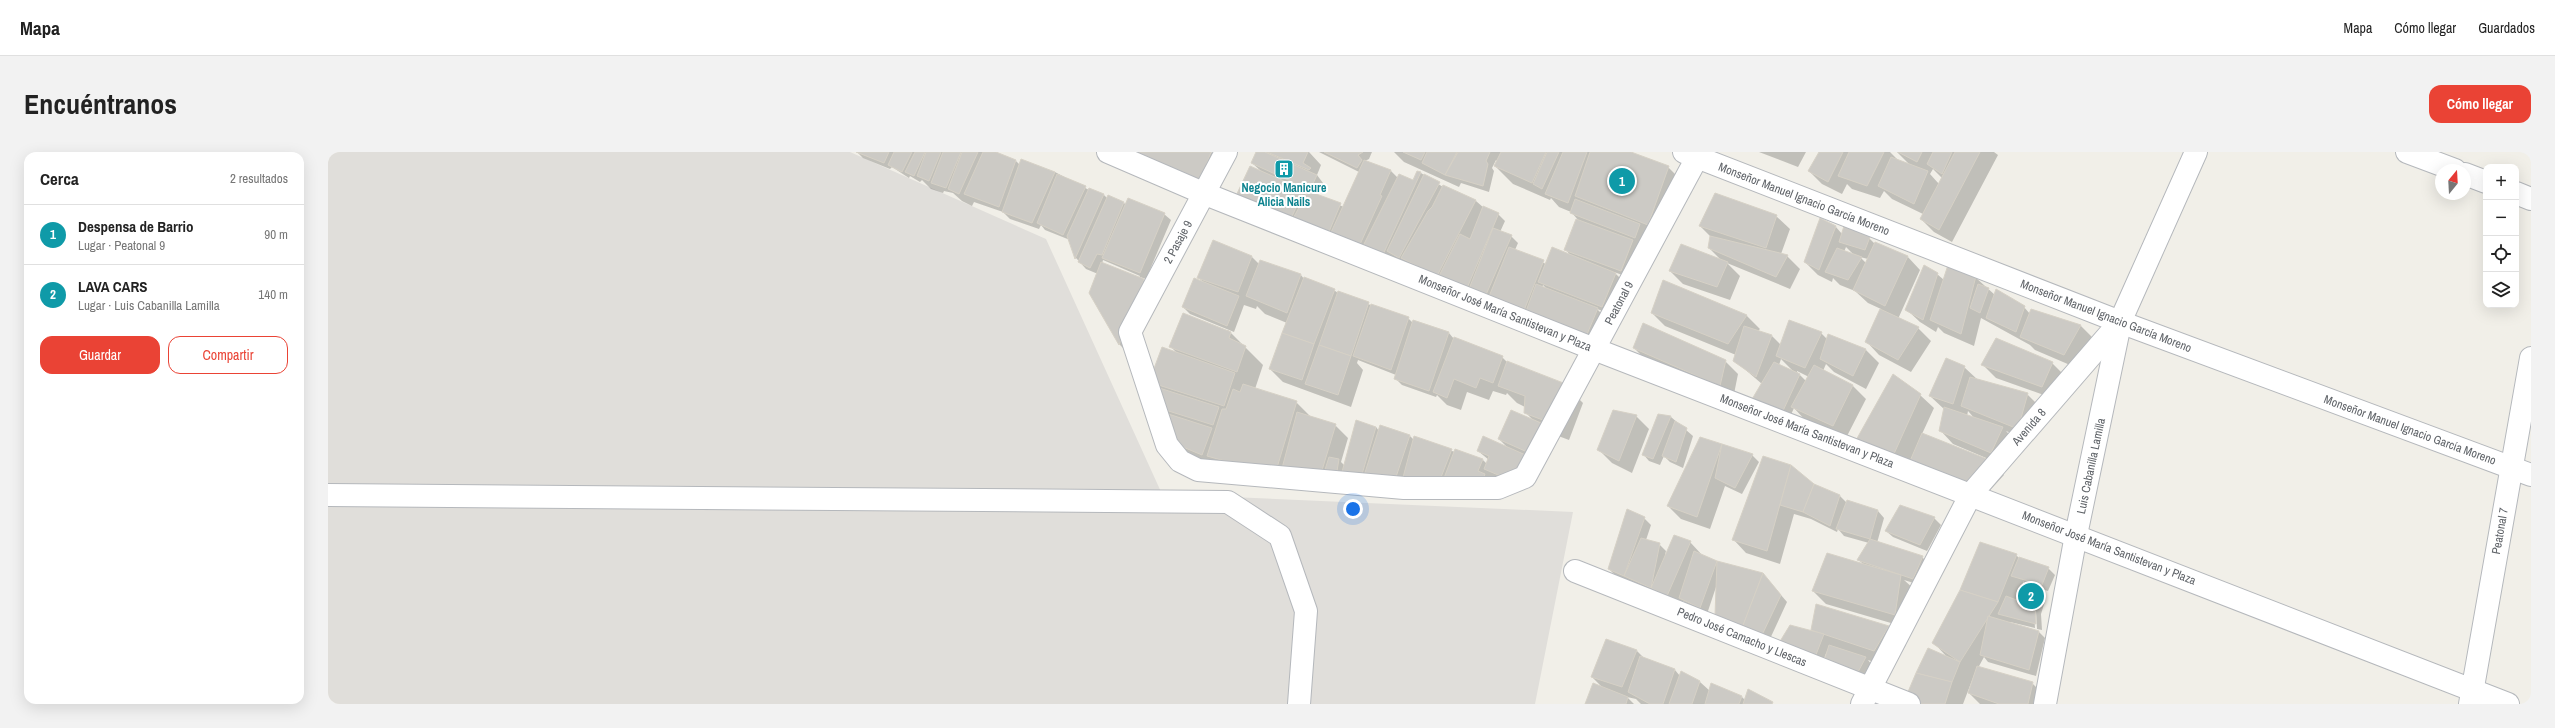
<!DOCTYPE html>
<html lang="es">
<meta charset="utf-8">
<style>
body{margin:0;font-family:"Archivo Narrow",sans-serif;background:#f2f2f2;color:#222}
.controls{position:absolute;right:12px;top:12px;display:grid;overflow:hidden;border-radius:8px;box-shadow:0 4px 16px #0002}
.controls button{width:36px;height:36px;display:grid;place-items:center;padding:0;border:0;border-bottom:1px solid #e0e0e0;background:#fff;color:#222;font:20px sans-serif}
.compass{position:absolute;left:2107px;top:12px;width:36px;height:36px;border-radius:50%;background:#fff;box-shadow:0 4px 16px #0002;rotate:18deg}
.you{position:absolute;left:1025px;top:357px;width:14px;height:14px;margin:-10px;border:3px solid #fff;border-radius:50%;background:#1a73e8;box-shadow:0 0 0 6px #1a73e833}
.badge{display:grid;place-items:center;width:26px;height:26px;border-radius:50%;background:#ea4335;color:#fff;font-size:13px;font-weight:700}
.pin{position:absolute;translate:-50% -50%;border:2px solid #fff;box-shadow:0 1px 4px #0006}
.list{margin:0;padding:0;list-style:none}
h2{display:flex;justify-content:space-between;align-items:center;height:52px;margin:0;padding:0 16px;font-size:17px}
h2 small{font-size:13px;font-weight:400;color:#767676}
.list li{display:grid;grid-template-columns:26px 1fr auto;gap:12px;align-items:center;box-sizing:border-box;height:60px;padding:0 16px;border-top:1px solid #e0e0e0}
.list b{display:block;font-size:15px;white-space:nowrap}
.list p{margin:0;font-size:13px;white-space:nowrap;color:#767676}
.list em{font-size:13px;font-style:normal;color:#767676}
.actions{display:flex;gap:8px;padding:12px 16px}
.actions a{flex:1;padding:9px 0;border:1px solid #ea4335;border-radius:12px;text-align:center;font-size:14px;color:#ea4335}
.actions .main{background:#ea4335;color:#fff}
.icon{flex:none;width:22px;height:22px;fill:none;stroke:currentColor;stroke-width:2;stroke-linecap:round;stroke-linejoin:round}
.map{position:relative;flex:none;width:2203px;height:552px;overflow:hidden;border-radius:12px}
header{display:flex;align-items:center;gap:24px;box-sizing:border-box;height:56px;padding:0 20px;background:#fff;border-bottom:1px solid #e0e0e0}
header strong{font-size:19px}
nav{display:flex;gap:22px;margin-inline-start:auto;font-size:14px}
.intro{display:flex;align-items:center;justify-content:space-between;box-sizing:border-box;height:96px;padding:0 24px}
h1{margin:0;font-size:28px}
.button{padding:10px 18px;border-radius:12px;background:#ea4335;color:#fff;font-size:14px;font-weight:700}
main{display:flex;gap:24px;padding:0 24px}
aside{flex:1;background:#fff;border-radius:12px;box-shadow:0 4px 16px #0002}
.map>svg:first-child{display:block}
.industrial{fill:#e0deda}
.shadow{fill:#0003;fill-rule:evenodd}
.building{fill:#cccac5;stroke:#d6d1c6}
.lines{fill:none;stroke-linecap:round;stroke-linejoin:round}
.minor-casing{stroke:#b5b8bc;stroke-width:24}
.minor{stroke:#fff;stroke-width:22}
.labels{text-anchor:middle;stroke-width:4;stroke-linejoin:round;paint-order:stroke}
.culture-label{font-size:12px;font-weight:bold;fill:#0d838f;stroke:#fff}
.street-label{font-size:12px;fill:#5f6368;stroke:#fff}
</style>
<header>
<strong>Mapa</strong>
<nav><a>Mapa</a><a>Cómo llegar</a><a>Guardados</a></nav>
</header>
<div class="intro"><h1>Encuéntranos</h1><a class="button">Cómo llegar</a></div>
<main>
<aside>
<h2>Cerca<small>2 resultados</small></h2>
<ul class="list">
<li><span class="badge" style="background:#0f9aa8">1</span><div><b>Despensa de Barrio</b><p>Lugar · Peatonal 9</p></div><em>90 m</em></li>
<li><span class="badge" style="background:#0f9aa8">2</span><div><b>LAVA CARS</b><p>Lugar · Luis Cabanilla Lamilla</p></div><em>140 m</em></li>
</ul>
<div class="actions"><a class="main">Guardar</a><a>Compartir</a></div>
</aside>
<div class="map">
<svg width="2203" height="552" viewBox="0 0 2203 552">
<rect width="100%" height="100%" fill="#f1efe8"/>
<path class="industrial" d="M0,0h522l196,87 116,255 411,18 -38,192h-1207z"/>
<g class="shadow">
<path d="M529,0h136l23,9 4,4 35,7 34,18 15,5 4,4 56,15 7,6 -25,59 -6,-2 10,10 -24,64 -6,-6 -30,-52 8,-19 -12,-5 -10,-11 -6,-18 -25,-10 -4,-5 -2,4 -29,-10 -7,-7 -29,-10 -2,4 -10,-5 -9,-8 -9,-2 -1,2 -12,-4 -9,-9 -2,2 -10,-6 -1,2 -17,-11 -2,2 -27,-11zM775,108l37,16 -1,2 -37,-14z"/>
<path d="M790,0h93l13,13 -12,34z"/>
<path d="M929,0l11,2 -2,-2h43l12,13 -4,10 6,8 -6,13 27,11 15,-35 -40,-20h53l-3,7 -4,2 26,10 7,7 16,3 3,-8h4l22,14 33,14 8,7 14,6 7,7 -5,11 11,4 7,7 -3,7 31,14 25,-8 -5,-6 14,-28 -9,-10 -12,-5 -8,-9 -1,2 -37,-16 -18,-18 3,-5 -2,-1 -4,8 2,3 -5,21 -28,-9 -2,4 -55,-25 -10,-10h234l40,15 13,13 -53,97 -14,-5 9,9 -14,32 -12,-4 7,7 -12,29 -285,-105 -45,-68 -10,-9zM959,30l21,10 -1,3 -21,-11zM1215,133l5,5 -6,-2z"/>
<path d="M1431,0h47l-8,15z"/>
<path d="M1492,0h70l9,9 11,4 -13,-13h97l4,3 -46,87 -18,-10 -13,-13 2,-5 -31,-15 -8,-8 -4,7 -28,-9 -5,-5 -5,10 -20,-10 -13,-13zM1605,17l9,9 -3,6 -9,-10z"/>
<path d="M1448,64l14,13 -9,25 6,2 13,13 -10,20 -63,-26 13,13 -10,24 -47,-16 -13,-13 53,-9 -14,-14 2,-11 -11,-11z"/>
<path d="M1493,68l15,7 6,7 27,4 5,5 33,13 13,14 -22,49 20,9 13,13 -20,31 -32,-17 -13,-14 15,-32 -13,-6 -13,-12 -15,-6 -7,-7 -1,4 -14,-7 -13,-13zM1518,95l8,8 -10,-3zM1532,105l8,2 -2,4z"/>
<path d="M923,104l8,8 2,-3 40,14 3,4 30,11 5,4 69,24 5,5 36,10 5,6 48,18 6,6 57,22 18,18 -14,37 -16,-6 -35,52 -24,-10 -2,7 -222,-1 -85,-27 -35,-74 27,-28 -6,-6 57,-17 35,35 -8,24 41,13 15,15 24,8 13,13 -7,24 4,4 31,-39 3,4 31,5 4,4 69,20 4,4 2,-4 -11,-9 30,-3 -9,-9 34,-19 -8,-8v-5l-8,-4 -10,-10 -1,2 -13,-4 -4,9 -22,-8 -6,18 -14,-5 -10,-10 -1,2 -34,-12 -7,-7 1,-3 -38,-15 -1,3 6,7 -12,37 -68,-25 -13,-13 17,-46 -22,-9 -8,-8 -1,3 -12,-4 -10,27 -44,-18 -7,-7 21,-24 -5,-5z"/>
<path d="M1609,122l7,6 31,-3 20,18 29,12 6,7 2,-4 49,16 13,13 -17,29 -42,-18 -5,-5 -49,-27 -7,28 -30,-13 -6,-6 -2,5 -16,-10 -14,-13z"/>
<path d="M1335,130l84,34 13,13 -2,2 14,5 9,9 40,-12 6,6 2,-4 37,15 13,13 -13,26 -32,-17 -8,-8 -3,7 30,15 13,13 -20,39 -41,-18 -11,-12 -5,11 -27,-35 -28,-24 2,-5 -71,-29 -13,-13zM1453,207l12,12 -14,-6zM1469,219l12,6 -3,4 -9,-9z"/>
<path d="M1306,196l91,13 13,13 -5,25 -86,-38z"/>
<path d="M1724,211l13,13 -10,23 -59,-21 -13,-13z"/>
<path d="M1636,215l14,13 49,14 13,13 -9,34 -25,-10 9,9 -10,26 -52,-22 -13,-14 5,-20 -15,-14zM1640,259l7,8 -8,-3z"/>
<path d="M1592,243l14,13 -12,26 69,28 13,13 -21,23 -114,-43z"/>
<path d="M1331,263l12,2 22,19 -10,32 -13,-6 -6,-6 -4,9 -11,-4 -6,-7z"/>
<path d="M1308,264l13,13 -17,44 -20,-10 -13,-13z"/>
<path d="M1373,286l51,17 7,7 -17,32 -17,-8 -15,43 -29,-10 -13,-13z"/>
<path d="M1462,314l23,19 27,11 7,7 31,8 6,7 -7,25 45,14 7,7 -9,21 -16,-5 10,9 -6,39 -82,-24 -13,-13 51,-26 -5,-5 10,-17 -25,-7 -6,-7 -1,3 -26,-13 -17,-5 -14,50 -34,-11 -13,-14z"/>
<path d="M1316,366l7,7 -5,15 13,4 7,7 -1,4 25,-13 13,14 15,7 45,11 24,28 -18,39 -53,-54 -9,27 -24,-13 -3,7 -64,-32 -7,-7z"/>
<path d="M1606,366l7,7 -14,26 -34,-14 -7,-6z"/>
<path d="M1688,403l4,4 28,9 7,7 -7,16 -24,-7v-3l-8,20 13,5 -5,-5 16,-10 6,7 -5,16 1,16 -5,-1 -1,-18h-2l1,17 -25,-6 -1,1 30,9 6,6 -9,38 -48,-14 -4,-5 -6,11 54,15 13,13 -2,8h-63l-11,-11 7,-23 -13,34h-51l35,-47 -14,-15z"/>
<path d="M1560,475l18,18 -14,23 -24,-8 4,5 -7,13 -32,-14 -7,-7 1,-6 -8,20 -38,-28 34,-10 -3,-3z"/>
<path d="M1279,489l30,10 8,8 30,11 5,6 1,-4 19,10 10,9 32,6 3,3 28,4h-132l-5,-5 -9,-2 7,7h-48l17,-16 -11,-11z"/>
</g>
<g class="building">
<path d="M528,0h33l-5,11z"/>
<path d="M566,0h18l-10,20 -14,-7z"/>
<path d="M587,0h10l-11,24 -9,-4z"/>
<path d="M598,0h15l-12,29 -12,-5z"/>
<path d="M615,0h18l-15,36 -15,-5z"/>
<path d="M634,0h16l-19,42 -11,-5z"/>
<path d="M655,0h13l20,8 -17,47 -35,-13z"/>
<path d="M791,0h92l-13,35z"/>
<path d="M928,0h9l52,23 -7,15 -59,-27z"/>
<path d="M939,0h41l-5,11 8,5 -2,2z"/>
<path d="M996,0h39l-5,3 4,5 -5,8z"/>
<path d="M1075,0h22l-4,8z"/>
<path d="M1099,0h30l-12,23 -23,-12z"/>
<path d="M1130,0h32l-4,9 2,3 -5,22 -38,-11z"/>
<path d="M1173,0h45l-14,31 -38,-17z"/>
<path d="M1219,0h12l-17,37 -9,-5z"/>
<path d="M1235,0h24l-19,51 -23,-9z"/>
<path d="M1262,0h41l38,14 -21,59 -73,-29z"/>
<path d="M1491,0h24l-15,30 -20,-11z"/>
<path d="M1521,0h35l-17,34 -29,-10z"/>
<path d="M1570,0h24l-5,10z"/>
<path d="M1605,0h19l-10,22 -15,-10z"/>
<path d="M1627,0h25l-41,78 -19,-11z"/>
<path d="M1563,5l37,14 -14,33 -36,-18z"/>
<path d="M693,7l34,13 -23,51 -30,-11z"/>
<path d="M1036,8l27,10 -11,25 2,1 -25,55 -29,-12z"/>
<path d="M922,14l54,24 -15,33 -55,-23z"/>
<path d="M1089,19l4,1 -40,87 -20,-9 38,-76 14,6z"/>
<path d="M729,22l29,12 -23,49 -26,-12z"/>
<path d="M1096,22l16,8 -41,76 -12,-7z"/>
<path d="M1115,33l33,15 -39,76 -36,-18 27,-47 4,-4z"/>
<path d="M761,36l15,6 -29,65 -8,-23z"/>
<path d="M980,39l33,12 -15,36 -36,-15z"/>
<path d="M1387,41l62,22 -11,33 -67,-22z"/>
<path d="M780,43l16,7 -22,53 -5,-1 -7,14 -12,-6z"/>
<path d="M800,46l37,15 -25,60 -38,-15z"/>
<path d="M1247,47l65,25 -5,14 -65,-25z"/>
<path d="M1155,54l16,7 -32,75 -28,-12 21,-42 10,5z"/>
<path d="M1492,66l16,8 -17,44 -15,-8z"/>
<path d="M1248,67l57,21 -12,31 -57,-21z"/>
<path d="M1516,74l26,11 -5,13 -26,-8z"/>
<path d="M1165,76l19,7 -27,62 -16,-8z"/>
<path d="M1382,84l78,19 -12,22 -68,-29z"/>
<path d="M885,88l39,16 -14,36 -41,-14z"/>
<path d="M1547,90l33,14 -23,50 -32,-16z"/>
<path d="M1353,92l47,18 -11,25 -48,-16z"/>
<path d="M1181,95l35,13 -21,53 -35,-14z"/>
<path d="M1224,95l64,26 -14,34 -64,-25z"/>
<path d="M1509,96l25,9 -14,23 -23,-8z"/>
<path d="M932,108l41,14 -14,39 -41,-17z"/>
<path d="M773,110l43,17 -25,66 -30,-52z"/>
<path d="M1596,113l14,8 -15,47 -18,-10z"/>
<path d="M1620,113l28,11 -15,58 -31,-14z"/>
<path d="M976,125l31,12 -21,55 -32,-11z"/>
<path d="M866,126l45,18 -12,30 -45,-19z"/>
<path d="M1335,128l84,35 -19,29 -77,-31z"/>
<path d="M1208,132l62,24 -13,31 -60,-25z"/>
<path d="M1650,132l11,4 -9,25 -10,-5z"/>
<path d="M1668,137l29,17 -9,26 -30,-14z"/>
<path d="M1010,139l31,11 -18,54 -32,-11z"/>
<path d="M1043,152l38,13 -18,53 -38,-14z"/>
<path d="M1552,157l39,18 -21,33 -33,-18z"/>
<path d="M1703,157l50,16 -17,30 -44,-18z"/>
<path d="M855,161l48,19 -2,6 17,8 -9,26 -68,-25z"/>
<path d="M1085,168l36,12 -20,59 -35,-12z"/>
<path d="M1461,168l33,12 -17,36 -29,-12z"/>
<path d="M1315,171l83,37 -6,26 -87,-38z"/>
<path d="M1416,174l28,9 -16,42 -23,-16z"/>
<path d="M954,181l32,11 -12,36 -33,-11z"/>
<path d="M1500,182l38,15 -13,27 -33,-17z"/>
<path d="M1126,185l49,19 -10,27 -13,-5 -4,10 -22,-9 -7,19 -14,-6z"/>
<path d="M1668,186l57,24 -11,25 -61,-22z"/>
<path d="M991,193l32,11 -13,39 -33,-11z"/>
<path d="M834,195l73,26 -11,33 -75,-24z"/>
<path d="M1618,206l19,8 -12,38 -24,-8z"/>
<path d="M1179,209l59,23 -15,39 -27,-10 1,-17 -27,-10z"/>
<path d="M1446,210l26,12 -18,39 -31,-12z"/>
<path d="M1486,213l39,20 -20,41 -42,-19z"/>
<path d="M1565,222l28,20 -28,62 -38,-14z"/>
<path d="M1642,225l58,16 -10,36 -57,-23z"/>
<path d="M915,232l54,17 -21,70 -37,-6 -32,-9 15,-47h4l7,-20 7,3z"/>
<path d="M825,234l66,21 -6,18 -54,-17z"/>
<path d="M1616,255l59,20 -12,26 -52,-22z"/>
<path d="M1183,258l37,16 -14,29 -36,-16z"/>
<path d="M1285,258l24,5 -18,46 -22,-11z"/>
<path d="M834,260l50,16 -10,27 -31,-13z"/>
<path d="M969,260l39,12 -16,53 -39,-5z"/>
<path d="M1330,262l13,2 -18,43 -11,-4z"/>
<path d="M1028,268l20,7 -16,54 -38,-2 7,-22 10,2 -2,12 5,1z"/>
<path d="M1347,269l12,7 -11,34 -14,-6z"/>
<path d="M1052,273l30,10 -16,48 -32,-1z"/>
<path d="M1594,281l70,28 -23,24 -59,-24z"/>
<path d="M1086,284l38,13 -14,36h-37z"/>
<path d="M1155,284l47,21 -20,23 -26,-11 5,-13 -12,-5z"/>
<path d="M1372,285l22,7 -25,73 -30,-11z"/>
<path d="M1394,292l31,10 -18,34 -20,-10z"/>
<path d="M1127,297l28,10 -5,12 7,3 -4,11 -40,1z"/>
<path d="M1435,304l28,9 -24,86 -35,-11z"/>
<path d="M1463,313l23,19 -11,28 -23,-7z"/>
<path d="M1486,332l26,11 -10,31 -27,-14z"/>
<path d="M1519,348l31,10 -8,29 -34,-10z"/>
<path d="M1572,353l35,12 -15,28 -35,-14z"/>
<path d="M1299,357l18,8 -21,59 -16,-7z"/>
<path d="M1346,383l17,6 -24,55 -16,-8z"/>
<path d="M1313,386l19,5 -9,45 -27,-12z"/>
<path d="M1542,387l53,17 -10,23 -56,-19z"/>
<path d="M1652,390l37,12 -19,48 -38,-12z"/>
<path d="M1366,399l23,10 -17,47 -21,-10z"/>
<path d="M1499,401l74,22 -6,40 -83,-24z"/>
<path d="M1691,405l30,10 -7,18 -31,-9z"/>
<path d="M1389,409l46,12 -21,55 -27,-13z"/>
<path d="M1435,421l18,22 -19,40 -20,-7z"/>
<path d="M1695,433l17,5 -5,17 -12,-6z"/>
<path d="M1632,438l38,12 -38,60 -28,-19z"/>
<path d="M1678,444l29,11 1,17 -38,-10z"/>
<path d="M1488,452l73,22 -15,25 -63,-21z"/>
<path d="M1660,464l51,15 -10,39 -49,-15z"/>
<path d="M1462,473l34,9 -12,31 -33,-22z"/>
<path d="M1278,487l31,11 -15,37 -31,-10z"/>
<path d="M1501,493l37,12 -8,15 -33,-14z"/>
<path d="M1600,496l32,14 -8,20 -36,-9z"/>
<path d="M1312,504l35,13 -12,35h-13l-22,-12z"/>
<path d="M1649,514l56,16 -5,22h-29l-31,-11z"/>
<path d="M1353,519l19,10 -8,23h-23z"/>
<path d="M1588,521l36,9 -7,22h-29l-11,-5z"/>
<path d="M1265,531l35,14 -2,7h-41z"/>
<path d="M1383,531l31,13 -3,8h-34z"/>
<path d="M1420,537l25,13 -1,2h-29z"/>
</g>
<g class="lines">
<defs>
<g id="minor">
<path d="M780,0l95,41 391,156 914,355"/>
<path d="M898,0l-96,180 37,113 13,16 18,9 206,18h94l27,-11 175,-325"/>
<path d="M1356,0l436,170 411,153"/>
<path d="M2079,0l48,18"/>
<path d="M2137,22l21,8"/>
<path d="M2188,41l15,6"/>
<path d="M0,343l900,7 52,34 26,75 -7,93"/>
<path d="M1247,419l334,133"/>
<path d="M1534,552l109,-210 149,-172 76,-170"/>
<path d="M1717,552l31,-169 44,-211"/>
<path d="M2142,552l61,-346"/>
</g>
</defs>
<use href="#minor" class="minor-casing"/>
<use href="#minor" class="minor"/>
</g>
<defs>
<symbol id="building-square" viewBox="-11 -11 22 22"><rect x="-9" y="-9" width="18" height="18" rx="4" fill="#0f9aa8" stroke="#fff"/><path d="M-4-6H4V6H1V3H-1V6H-4ZM-2.5-4.3h1.7v1.8h-1.7ZM.8-4.3h1.7v1.8H.8ZM-2.5-1h1.7V.8h-1.7ZM.8-1h1.7V.8H.8Z" fill="#fff"/></symbol>
</defs>
<g fill-rule="evenodd">
<use href="#building-square" x="945" y="6" width="22" height="22"/>
</g>
<g class="labels">
<g class="culture-label">
<text x="956" y="40">Negocio Manicure<tspan x="956" dy="14">Alicia Nails</tspan></text>
</g>
<g class="street-label">
<text transform="translate(1476 47) rotate(21)" y="4">Monseñor Manuel Ignacio García Moreno</text>
<text transform="translate(850 90) rotate(-62)" y="4">2 Pasaje 9</text>
<text transform="translate(1291 151) rotate(-62)" y="4">Peatonal 9</text>
<text transform="translate(1177 161) rotate(22)" y="4">Monseñor José María Santistevan y Plaza</text>
<text transform="translate(1778 164) rotate(21)" y="4">Monseñor Manuel Ignacio García Moreno</text>
<text transform="translate(1701 275) rotate(-49)" y="4">Avenida 8</text>
<text transform="translate(2082 278) rotate(20)" y="4">Monseñor Manuel Ignacio García Moreno</text>
<text transform="translate(1479 279) rotate(21)" y="4">Monseñor José María Santistevan y Plaza</text>
<text transform="translate(1763 314) rotate(-78)" y="4">Luis Cabanilla Lamilla</text>
<text transform="translate(2172 379) rotate(-80)" y="4">Peatonal 7</text>
<text transform="translate(1781 396) rotate(21)" y="4">Monseñor José María Santistevan y Plaza</text>
<text transform="translate(1414 485) rotate(22)" y="4">Pedro José Camacho y Llescas</text>
</g>
</g>
</svg>
<div class="controls">
<button>+</button>
<button>−</button>
<button><svg class="icon" aria-label="locate" viewBox="0 0 24 24"><circle cx="12" cy="12" r="6"/><path d="M12 2v4M12 18v4M2 12h4M18 12h4"/></svg></button>
<button><svg class="icon" aria-label="layers" viewBox="0 0 24 24"><path d="M12 4l9 5-9 5-9-5zM3 14l9 5 9-5"/></svg></button>
</div>
<svg class="compass" viewBox="-18 -18 36 36"><path d="M0-13l5 13h-10z" fill="#e53935"/><path d="M0 13l5-13h-10z" fill="#767676"/></svg>
<div class="you"></div>
<div class="pin badge" style="left:1294px;top:29px;background:#0f9aa8">1</div>
<div class="pin badge" style="left:1703px;top:444px;background:#0f9aa8">2</div>
</div>
</main>
